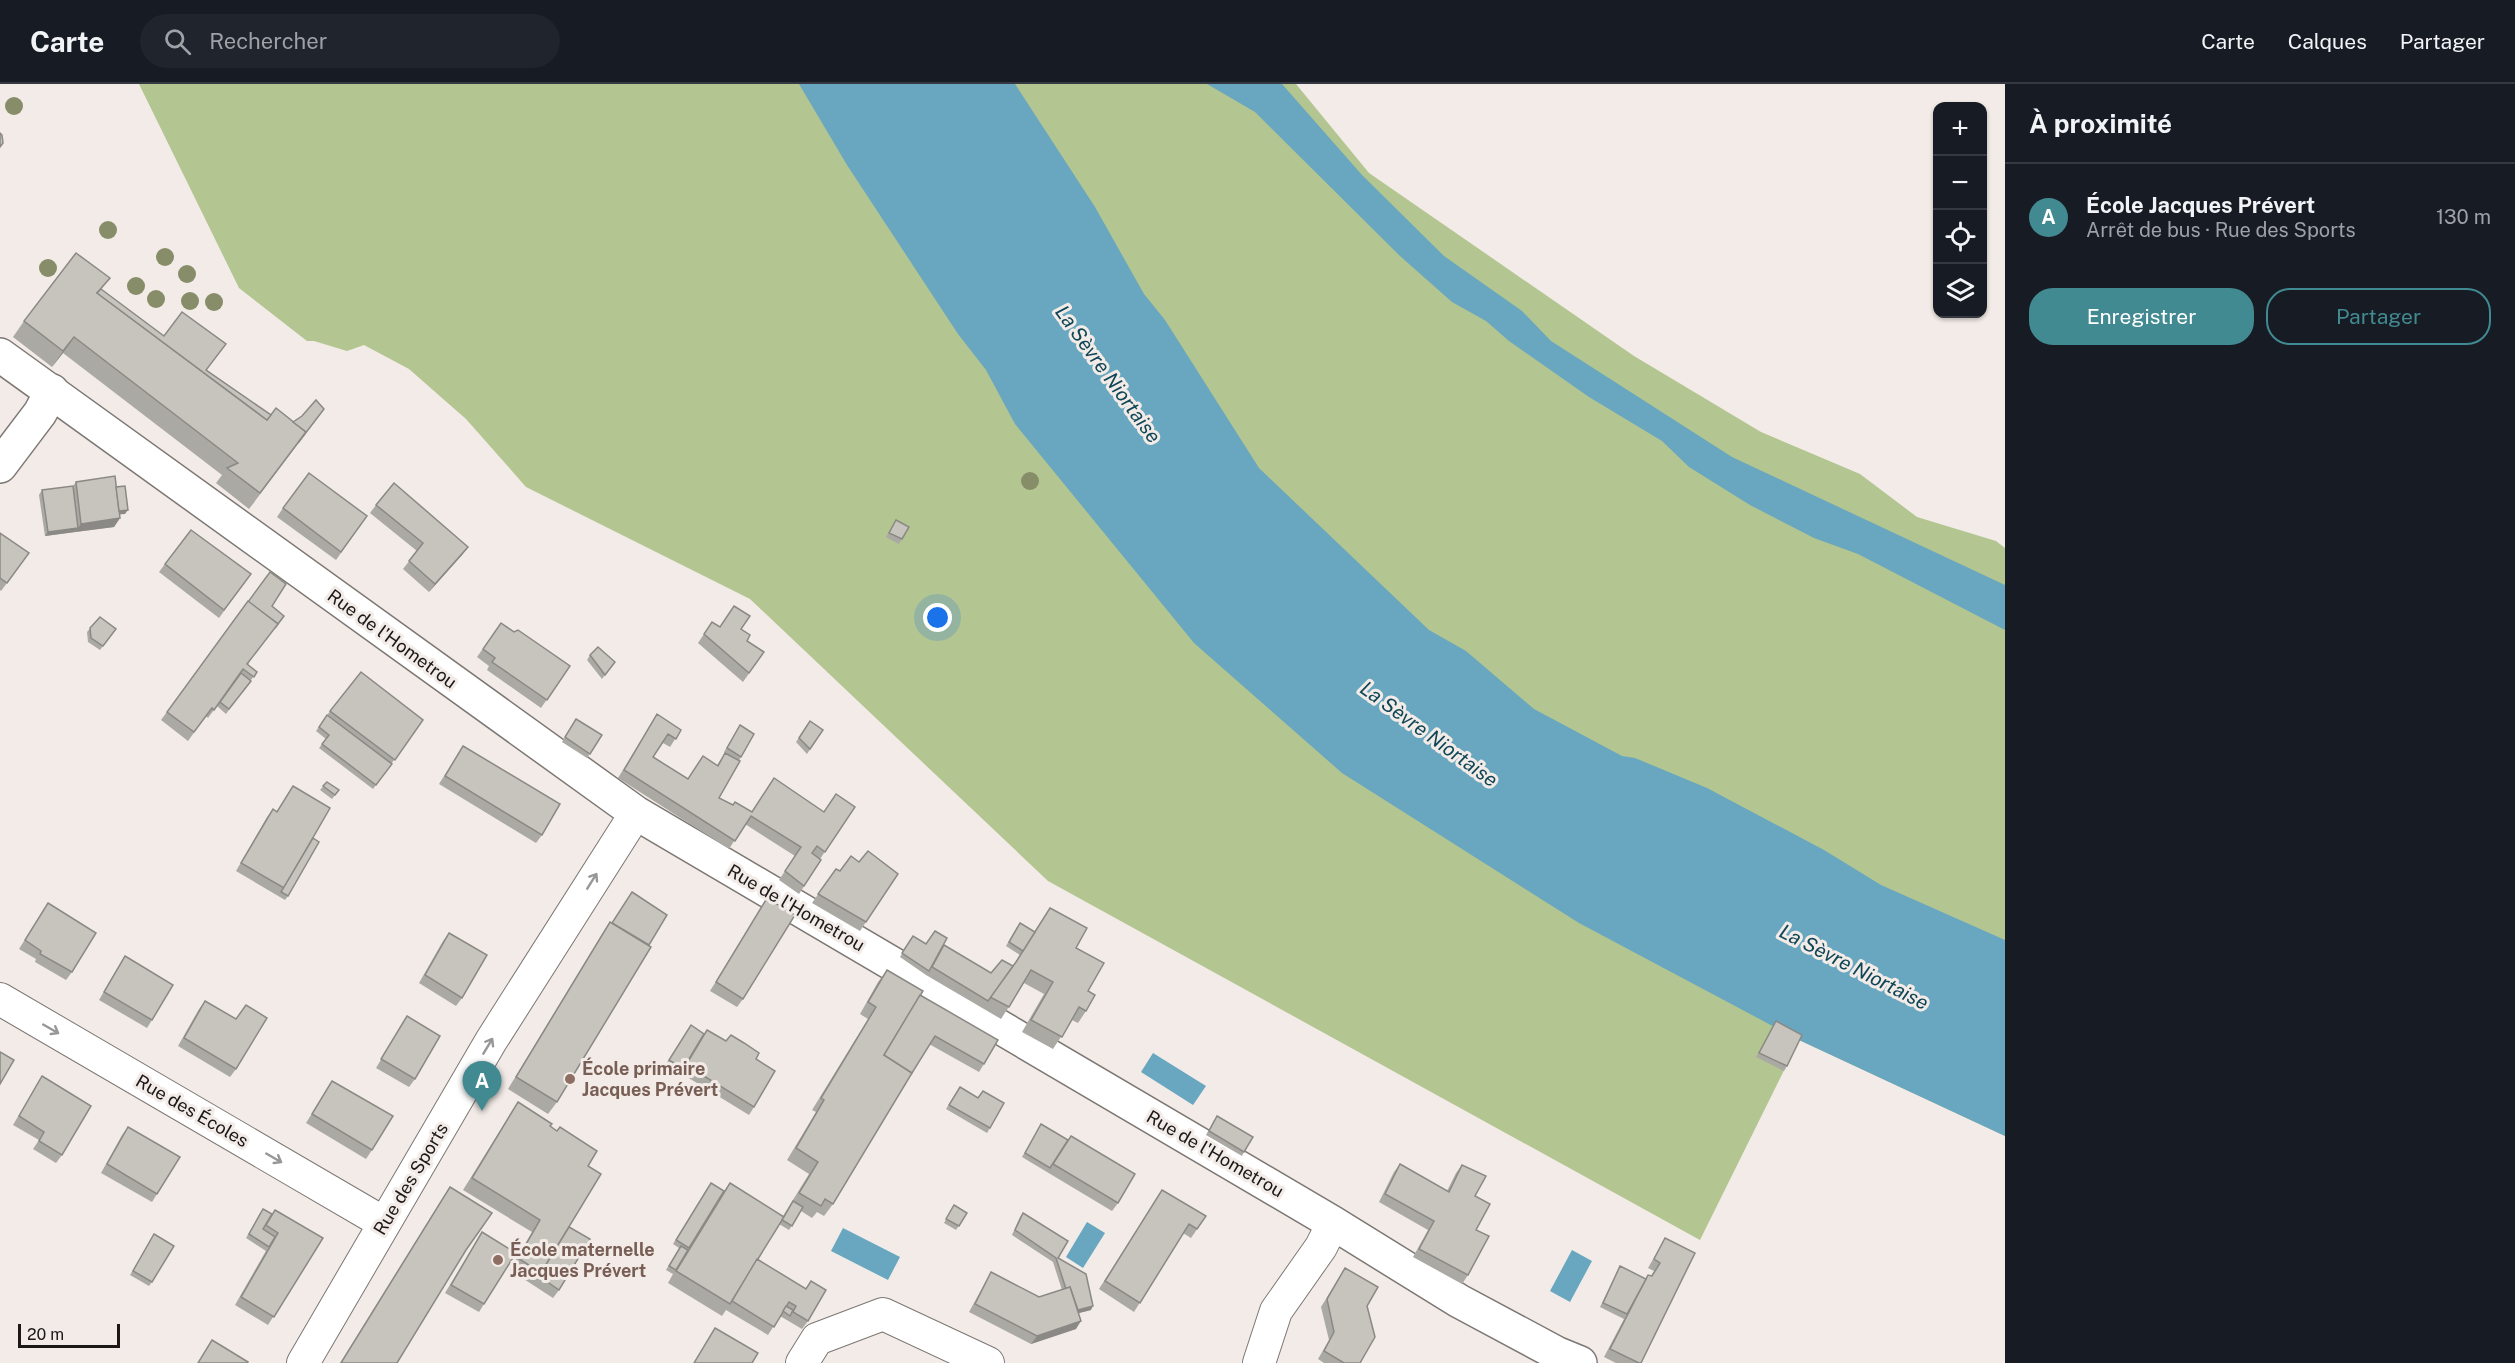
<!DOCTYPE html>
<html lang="fr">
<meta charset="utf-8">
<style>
body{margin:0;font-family:"Public Sans",sans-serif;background:#20242c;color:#f1f3f6}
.controls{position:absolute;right:18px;top:18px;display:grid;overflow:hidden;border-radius:12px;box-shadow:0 2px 4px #0004}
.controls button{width:54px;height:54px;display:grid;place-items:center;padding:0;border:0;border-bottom:2px solid #363941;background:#171b24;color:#f1f3f6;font:30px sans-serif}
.scale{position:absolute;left:18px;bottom:15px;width:102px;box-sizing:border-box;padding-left:6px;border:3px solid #1b1817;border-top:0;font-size:16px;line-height:21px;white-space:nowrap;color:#1b1817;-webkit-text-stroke:4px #f2ebe7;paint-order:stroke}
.you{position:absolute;left:938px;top:534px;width:21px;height:21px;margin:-15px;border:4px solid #fff;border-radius:50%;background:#1a73e8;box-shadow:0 0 0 9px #1a73e833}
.badge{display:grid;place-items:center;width:39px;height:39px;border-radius:50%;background:#428a91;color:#fff;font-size:20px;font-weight:700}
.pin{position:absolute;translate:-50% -50px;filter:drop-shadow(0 2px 3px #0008)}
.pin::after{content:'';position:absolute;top:32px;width:21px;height:18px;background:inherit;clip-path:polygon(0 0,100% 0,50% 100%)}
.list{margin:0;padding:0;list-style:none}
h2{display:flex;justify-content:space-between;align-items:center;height:78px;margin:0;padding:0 24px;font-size:26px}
h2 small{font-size:20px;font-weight:400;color:#9ea1a6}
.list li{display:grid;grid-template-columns:39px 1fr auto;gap:18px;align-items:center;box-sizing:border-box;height:108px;padding:0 24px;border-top:2px solid #363941}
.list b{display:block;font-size:22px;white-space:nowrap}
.list p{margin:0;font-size:20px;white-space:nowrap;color:#9ea1a6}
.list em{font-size:20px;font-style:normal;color:#9ea1a6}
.actions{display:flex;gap:12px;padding:18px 24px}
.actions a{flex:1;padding:14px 0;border:2px solid #428a91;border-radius:24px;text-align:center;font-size:21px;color:#428a91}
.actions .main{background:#428a91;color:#fff}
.icon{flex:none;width:33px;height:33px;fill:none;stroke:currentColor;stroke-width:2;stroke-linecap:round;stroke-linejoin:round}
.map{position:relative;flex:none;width:2005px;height:1279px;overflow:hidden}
header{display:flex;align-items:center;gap:36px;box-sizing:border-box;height:84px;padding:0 30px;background:#171b24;border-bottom:2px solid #363941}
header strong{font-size:28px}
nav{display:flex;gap:33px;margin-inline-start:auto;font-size:21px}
.search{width:420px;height:54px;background:#20242c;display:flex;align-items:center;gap:15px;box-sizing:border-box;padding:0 21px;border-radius:33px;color:#9ea1a6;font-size:22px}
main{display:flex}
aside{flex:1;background:#171b24}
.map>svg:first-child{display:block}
.forest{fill:#b3c590}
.water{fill:#68a7bf}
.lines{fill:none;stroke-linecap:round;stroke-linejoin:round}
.street-casing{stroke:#7d7774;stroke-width:34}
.secondary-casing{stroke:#7d7774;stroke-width:36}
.street{stroke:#fff;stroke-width:32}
.secondary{stroke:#fff;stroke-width:33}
.tree{fill:#878c69}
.wall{fill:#aba9a3}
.shaded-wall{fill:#8b8985}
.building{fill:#c7c4be;stroke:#8b8985;stroke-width:1.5}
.oneway{stroke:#989797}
.education-dot{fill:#8d6e63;stroke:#f2ebe7;stroke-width:2}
.labels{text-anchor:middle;stroke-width:6;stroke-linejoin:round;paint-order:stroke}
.street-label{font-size:18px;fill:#1b1817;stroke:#f2ebe7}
.education-label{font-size:18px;font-weight:bold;fill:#785e54;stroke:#f2ebe7;text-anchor:start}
.water-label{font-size:20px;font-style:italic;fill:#0e4657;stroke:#f2ebe7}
</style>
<header>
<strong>Carte</strong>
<div class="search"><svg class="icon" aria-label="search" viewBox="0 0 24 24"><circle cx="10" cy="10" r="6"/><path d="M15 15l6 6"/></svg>Rechercher</div>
<nav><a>Carte</a><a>Calques</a><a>Partager</a></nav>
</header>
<main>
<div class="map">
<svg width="2005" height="1279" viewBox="0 0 2005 1279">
<rect width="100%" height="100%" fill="#f2ebe7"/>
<path class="forest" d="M139,0h1157l73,89 265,183 127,76 99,42 57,43 79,24 9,7v588l-206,-96 -99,200 -652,-359 -298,-282 -224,-112 -60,-68 -57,-50 -45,-24 -17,6 -33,-10h-7l-68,-53z"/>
<g class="water">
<path d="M799,0h216l80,123 49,87 21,26 94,148 170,162 37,21 68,58 88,47 13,2 72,30 117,62 57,35 124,55v196l-206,-96 -220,-117 -237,-150 -148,-130 -179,-219 -29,-54 -28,-36 -111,-169z"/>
<path d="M1207,0h75l80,91 82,81 78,55 29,30 181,116 273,128v45l-147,-76 -44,-16 -64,-33 -61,-38 -27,-26 -73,-44 -80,-56 -23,-20 -34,-19 -52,-46 -145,-144z"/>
<path d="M1153,969l53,33 -13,19 -52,-33z"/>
<path d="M1087,1138l18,11 -22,35 -17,-11z"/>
<path d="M843,1144l57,29 -12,23 -57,-29z"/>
<path d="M1572,1166l20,11 -22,41 -20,-11z"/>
</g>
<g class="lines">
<defs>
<g id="street">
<path d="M0,915l384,224"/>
<path d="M303,1279l188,-322 145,-228"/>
<path d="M802,1279l15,-24 66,-25 105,49"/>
<path d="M1259,1279l17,-52 45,-64 12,-24"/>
</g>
<g id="secondary">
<path d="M0,271l636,458 697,410 126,78 99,53 22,9"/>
<path d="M0,382l40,-53 12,-22"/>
</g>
</defs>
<use href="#street" class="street-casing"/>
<use href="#secondary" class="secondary-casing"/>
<use href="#street" class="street"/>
<use href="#secondary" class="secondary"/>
</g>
<g class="tree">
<circle cx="14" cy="22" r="9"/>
<circle cx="108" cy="146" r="9"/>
<circle cx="165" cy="173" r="9"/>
<circle cx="48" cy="184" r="9"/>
<circle cx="187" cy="190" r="9"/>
<circle cx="136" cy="202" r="9"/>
<circle cx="156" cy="215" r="9"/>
<circle cx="190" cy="217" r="9"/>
<circle cx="214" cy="218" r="9"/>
<circle cx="1030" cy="397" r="9"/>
</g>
<g class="wall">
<path d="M102,206l105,80 64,45 22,7 31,-13 -75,100 -33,-26 6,-8 -159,-122 -11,14 -39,-30 11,-16z"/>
<path d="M76,398l40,5 9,27h-6l1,4 -6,9 -69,9 -6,-41 3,-5 31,-4z"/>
<path d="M376,421l92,42 -6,8 -33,37 -26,-23 14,-18 -47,-38z"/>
<path d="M283,424l84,8 -31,44 -59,-43z"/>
<path d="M896,436l6,19 -3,5 -13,-7z"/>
<path d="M0,449l29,20 -28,38 -1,-1z"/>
<path d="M165,480l86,10 -32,44 -60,-46z"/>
<path d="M248,517l24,5 -24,59 9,7 -31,42 -9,-8 16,-22 -25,34 -2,-2 -18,25 -27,-21z"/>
<path d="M100,533l16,12 -16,21 -12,-8 -1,-10z"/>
<path d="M712,538l8,5 21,2 6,12 17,11 -21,30 -45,-39z"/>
<path d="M501,539l69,43 -29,42 -54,-38 2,-4 -12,-9z"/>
<path d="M590,571l25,7 -13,17 -15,-19z"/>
<path d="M330,627l93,9 -50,69 -54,-41 7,-9 -10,-8z"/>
<path d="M657,630l24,16 -11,17 -7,-4 -10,14 35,22 15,-23 14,9 8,-12 -1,-1 16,-27 1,32 -22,41 14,7 19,7 72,-1 31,-4 -35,52 1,1 -22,34 -20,-14 16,-24 -50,-32 -16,25 -111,-71z"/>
<path d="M576,635l26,16 -15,23 -25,-16z"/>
<path d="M810,637l13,9 -16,24 -11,-12z"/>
<path d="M463,662l79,89 -6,8 -97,-59z"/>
<path d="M327,698l12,8 -7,9 -12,-9z"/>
<path d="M293,702l20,52 -25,58 -3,4 -49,-29 31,-54 6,-8 4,2z"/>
<path d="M859,778l39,12 -38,57 -48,-28 24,-34 4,2z"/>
<path d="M767,814l-24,101 -6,8 -27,-16z"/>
<path d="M48,819l24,69 -6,8 -31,-18 1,-3 -17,-10z"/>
<path d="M1050,824l26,40 12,43 -2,20 -8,12 -6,-3 -19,29 -31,-17 22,-38 -20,-11 -23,36 -75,-44 -26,-18 10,-17 16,4 15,5 50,24 22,-7 7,-11 -14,-9 11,-19 17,5z"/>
<path d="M610,838l-53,180 -9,12 -40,-25 94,-155z"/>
<path d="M449,849l13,65 -6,8 -37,-23 24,-42z"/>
<path d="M125,872l27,64 -5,8 -48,-28z"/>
<path d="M887,886l33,25 64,69 -5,8 -50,-28 -96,160 -9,12 -7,-4 -5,6 -11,-7 -12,19 -10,-6 -22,36 51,61 -6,8 -22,-13 -12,19 -42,-25 -4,6 -54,-33 5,-9 -7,-4 13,-22 -6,-4 35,-57 16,4 6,-8 53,33 26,-42 -22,-14 29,-48 -4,-2 56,-91 -8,-5 18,-32z"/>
<path d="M205,917l31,68 -6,8 -52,-31 21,-37z"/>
<path d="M407,932l8,63 -6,8 -33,-19z"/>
<path d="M1776,937l11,45 -3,5 -28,-14z"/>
<path d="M691,941l13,9 22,7 30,18 -2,48 -5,8 -83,-51z"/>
<path d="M42,992l20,79 -6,8 -23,-14 6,-9 -26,-15z"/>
<path d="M332,997l40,69 -6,9 -60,-36z"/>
<path d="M960,1003l30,41 -3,5 -41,-24z"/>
<path d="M518,1018l32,24 38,40 -22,65 -7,59 -6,8 -43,-28 22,-38 -69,-42z"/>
<path d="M1214,1036l30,32 -2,4 -36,-21z"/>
<path d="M128,1043l29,67 -5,8 -51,-29 21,-38z"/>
<path d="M1039,1044l29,12 50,63 -6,8 -90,-54z"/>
<path d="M1400,1080l47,27 9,-18 6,-8 13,31 1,34 -8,45 -6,9 -49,-27 15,-27 -49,-28 15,-30z"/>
<path d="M450,1103l16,63 -69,113h-57l102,-164z"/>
<path d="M1162,1106l44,26 -15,22 -8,-5 -49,79 -35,-23z"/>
<path d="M954,1121l13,8 -11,17 -12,-7z"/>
<path d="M260,1129l12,1 51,24 -55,87 -33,-20 32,-56 -1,2 -20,-13z"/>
<path d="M1023,1129l35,45 33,52 -12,3 -3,16 -45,15 -62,-32 17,-31 5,-9 48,25 23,-7 -9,-28 -41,-27 8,-18z"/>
<path d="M482,1148l2,72 -5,8 -34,-19z"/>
<path d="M154,1150l-2,48 -3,4 -19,-11z"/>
<path d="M1665,1154l-24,125h-25l-12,-6 20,-38 -24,-12 20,-41 25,13 3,-4 3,1 3,-5 -6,-3 12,-21z"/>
<path d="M1345,1184l22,38 -7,57h-36l-6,-4 11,-19 -8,-33z"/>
</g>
<g class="shaded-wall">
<path d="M74,253l-11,16 -11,14 11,-16z"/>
<path d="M324,325l-75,100 57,-77z"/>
<path d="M128,426l-3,4 -13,1 3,-4z"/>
<path d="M120,434l-6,9 -39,5 6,-8z"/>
<path d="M78,444l-3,4 -30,4 3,-4z"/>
<path d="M468,463l-6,8 -33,37 6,-8z"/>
<path d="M1093,1222l-2,4 -20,5 3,-4z"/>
<path d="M1081,1237l-5,8 -45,15 6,-8z"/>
</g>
<g class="building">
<path d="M0,49l2,2 1,8 -3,4z"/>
<path d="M76,169l34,25 -13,15 170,127 9,-12 30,24 -46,61 -33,-25 11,-5 -164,-126 -11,14 -39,-30z"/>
<path d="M101,205l63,47 18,-24 44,32 -20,26 65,45 -4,5 -170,-127z"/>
<path d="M316,316l8,9 -26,34 8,-11 -13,-10 9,-6z"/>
<path d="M309,389l58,43 -26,36 -58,-44z"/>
<path d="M115,392l5,42 -39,6 -5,-42z"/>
<path d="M394,399l74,64 -33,37 -26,-23 14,-18 -47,-38z"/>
<path d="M73,402l5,42 -30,4 -6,-42z"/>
<path d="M125,402l3,24 -9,1 -3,-24z"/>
<path d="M896,436l13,7 -7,12 -13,-6z"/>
<path d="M191,446l60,44 -27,36 -59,-46z"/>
<path d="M0,449l29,20 -22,30 -7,-5z"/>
<path d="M270,488l16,12 -14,22 12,10 -9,12 3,-4 -30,-22z"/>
<path d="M248,517l30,23 -31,40 10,8 -3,5 -11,-8 -29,41 -2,-2 -18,24 -27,-20z"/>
<path d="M734,522l16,10 -9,13 9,6 -3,6 17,11 -15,21 -45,-39 8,-12 8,5z"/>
<path d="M100,533l16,12 -13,17 -12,-8 -1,-10z"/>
<path d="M501,539l13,9 4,-2 52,36 -23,34 -55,-38 3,-4 -12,-9z"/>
<path d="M598,563l17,15 -10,13 -15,-20z"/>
<path d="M361,588l62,48 -28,40 -65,-49z"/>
<path d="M241,589l10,8 -22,28 -9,-7z"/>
<path d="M657,630l24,16 -5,9 -8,-5 -15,23 35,22 15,-23 15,10 7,-13 15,8 -21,37 14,7 2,-3 17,10 22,-34 50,34 12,-18 19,13 -30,45 -8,-6 -5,7 9,7 -17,26 -19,-15 16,-24 -50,-31 -16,25 -111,-71z"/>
<path d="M327,631l65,49 -16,21 -54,-41 7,-9 -10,-8z"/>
<path d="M576,635l26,16 -12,19 -25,-17z"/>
<path d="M810,637l13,9 -13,19 -11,-11z"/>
<path d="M740,641l14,9 -13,23 -14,-9z"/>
<path d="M463,662l97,58 -18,31 -97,-59z"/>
<path d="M327,698l12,8 -4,5 -12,-9z"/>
<path d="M293,702l37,22 -46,80 -43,-25 32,-54 4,3z"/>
<path d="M313,754l6,4 -31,54 -7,-4z"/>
<path d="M868,767l30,23 -32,48 -48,-28 18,-25 4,2 11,-15 8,6z"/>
<path d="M632,808l35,23 -18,30 -37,-22z"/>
<path d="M767,814l28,17 -52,84 -27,-17z"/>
<path d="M48,819l48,30 -24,39 -32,-18 1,-3 -16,-11z"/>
<path d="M1050,824l37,20 -11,20 28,15 -16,28 7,4 -9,16 -7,-4 -17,30 -31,-17 22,-38 -22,-12 -22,37 -19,-10 26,-35z"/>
<path d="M610,838l41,25 -94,155 -41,-25z"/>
<path d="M1020,839l15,9 -12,19 -14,-9z"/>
<path d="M935,847l12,7 -18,33 -27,-18 11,-17 13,8z"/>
<path d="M449,849l38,22 -25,43 -37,-23z"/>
<path d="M944,861l47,28 11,-13 11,6 -25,35 -56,-34z"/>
<path d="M125,872l48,29 -21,35 -48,-28z"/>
<path d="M887,886l36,21 -39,64 28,18 -79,131 -8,-5 -4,7 -22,-13 19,-31 -22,-14 28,-48 -3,-2 55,-91 -8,-5z"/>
<path d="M920,911l78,45 -14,24 -49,-28 -23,37 -28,-18z"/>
<path d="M205,917l31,18 10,-14 21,13 -31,51 -52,-31z"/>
<path d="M407,932l33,20 -25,43 -34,-20z"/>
<path d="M1776,937l26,14 -15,31 -28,-13z"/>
<path d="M691,941l13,9 -21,35 -14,-9z"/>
<path d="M707,946l19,11 5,-6 13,8 15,10 -3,6 19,12 -21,36 -68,-42z"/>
<path d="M0,968l14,8 -14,24z"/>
<path d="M42,992l49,30 -29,49 -23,-14 5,-9 -25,-16z"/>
<path d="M332,997l61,35 -21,34 -60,-36z"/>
<path d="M960,1003l18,11 5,-7 21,12 -14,25 -41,-23z"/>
<path d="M518,1018l34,22 -2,2 7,5 3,-4 37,24 -9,15 13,8 -60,99 -23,-15 22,-38 -68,-42z"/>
<path d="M1217,1032l36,21 -9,15 -35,-21z"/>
<path d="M1041,1040l27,16 -18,28 -25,-15z"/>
<path d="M128,1043l52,30 -23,37 -50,-30z"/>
<path d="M1071,1052l64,38 -17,29 -65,-39z"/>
<path d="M1400,1080l49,28 13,-27 24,11 -11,20 15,8 -14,26 13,6 -21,39 -49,-26 15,-28 -49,-27z"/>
<path d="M711,1099l13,8 -35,57 -13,-8z"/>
<path d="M730,1099l54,34 -54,87 -54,-33z"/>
<path d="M450,1103l42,26 -26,37 -69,113h-56z"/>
<path d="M1162,1106l44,26 -9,13 -8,-5 -49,79 -35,-22z"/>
<path d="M793,1117l10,6 -11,19 -10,-6z"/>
<path d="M954,1121l13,8 -8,13 -13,-7z"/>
<path d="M263,1125l9,5 -9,15 12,8 -6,10 -20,-13z"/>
<path d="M275,1126l48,28 -49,79 -33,-20 37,-64 -12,-8z"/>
<path d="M1023,1129l45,28 -10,17 28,16 7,32 -15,4 -8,-23 -4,2 -10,-31 -41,-28z"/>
<path d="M569,1143l21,12 -31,51 -20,-14z"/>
<path d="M482,1148l34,21 -32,51 -33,-19z"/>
<path d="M154,1150l20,12 -22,36 -19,-11z"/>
<path d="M1665,1154l30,15 -54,110h-2l-29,-14 38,-74 4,1 8,-13 -6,-4z"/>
<path d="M681,1162l7,4 -12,20 -7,-4z"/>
<path d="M757,1175l49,30 5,-8 15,9 -18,31 -15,-9 3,-6 -7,-4 -15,25 -42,-26z"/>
<path d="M1620,1182l26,13 -19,35 -24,-11z"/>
<path d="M1345,1184l33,19 -11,19 8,31 -15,26h-16l-20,-12 10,-19 -7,-33z"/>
<path d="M991,1188l48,25 31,-10 11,34 -44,15 -62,-32z"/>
<path d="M786,1222l7,4 -3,6 -7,-5z"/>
<path d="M715,1244l43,25 -6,10h-58z"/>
<path d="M212,1256l36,22 -1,1h-49z"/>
</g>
<defs><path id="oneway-shaft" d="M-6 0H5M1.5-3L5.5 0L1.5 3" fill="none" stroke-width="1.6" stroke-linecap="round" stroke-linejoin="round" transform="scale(1.5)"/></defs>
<g class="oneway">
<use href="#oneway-shaft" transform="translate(592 797) rotate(-58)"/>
<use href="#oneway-shaft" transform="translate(51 945) rotate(30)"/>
<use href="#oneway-shaft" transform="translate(488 962) rotate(-59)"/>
<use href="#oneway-shaft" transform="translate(274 1074) rotate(30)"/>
</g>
<g class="education-dot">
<circle cx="570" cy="995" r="6"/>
<circle cx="498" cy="1176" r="6"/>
</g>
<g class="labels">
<g class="street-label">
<text transform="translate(392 555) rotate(36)" y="6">Rue de l'Hometrou</text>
<text transform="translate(796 824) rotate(30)" y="6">Rue de l'Hometrou</text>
<text transform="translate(192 1027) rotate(30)" y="6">Rue des Écoles</text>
<text transform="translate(1215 1070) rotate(30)" y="6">Rue de l'Hometrou</text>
<text transform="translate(411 1095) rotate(-59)" y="6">Rue des Sports</text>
</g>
<g class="education-label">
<text x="582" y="991">École primaire<tspan x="582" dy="21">Jacques Prévert</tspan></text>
<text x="510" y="1172">École maternelle<tspan x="510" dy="21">Jacques Prévert</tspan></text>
</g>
<g class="water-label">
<text transform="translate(1108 290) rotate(54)" y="7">La Sèvre Niortaise</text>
<text transform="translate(1429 650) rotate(36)" y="7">La Sèvre Niortaise</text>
<text transform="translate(1854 883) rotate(27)" y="7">La Sèvre Niortaise</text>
</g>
</g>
</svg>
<div class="controls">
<button>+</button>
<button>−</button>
<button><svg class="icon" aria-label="locate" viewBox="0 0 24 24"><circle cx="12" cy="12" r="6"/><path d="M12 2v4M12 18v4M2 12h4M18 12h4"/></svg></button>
<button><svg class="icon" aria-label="layers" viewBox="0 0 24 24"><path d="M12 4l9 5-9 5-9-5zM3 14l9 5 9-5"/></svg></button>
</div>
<div class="scale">20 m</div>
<div class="you"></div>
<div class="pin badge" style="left:482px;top:1027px">A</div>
</div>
<aside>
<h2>À proximité<small></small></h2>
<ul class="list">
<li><span class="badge">A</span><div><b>École Jacques Prévert</b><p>Arrêt de bus · Rue des Sports</p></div><em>130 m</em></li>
</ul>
<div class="actions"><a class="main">Enregistrer</a><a>Partager</a></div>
</aside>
</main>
